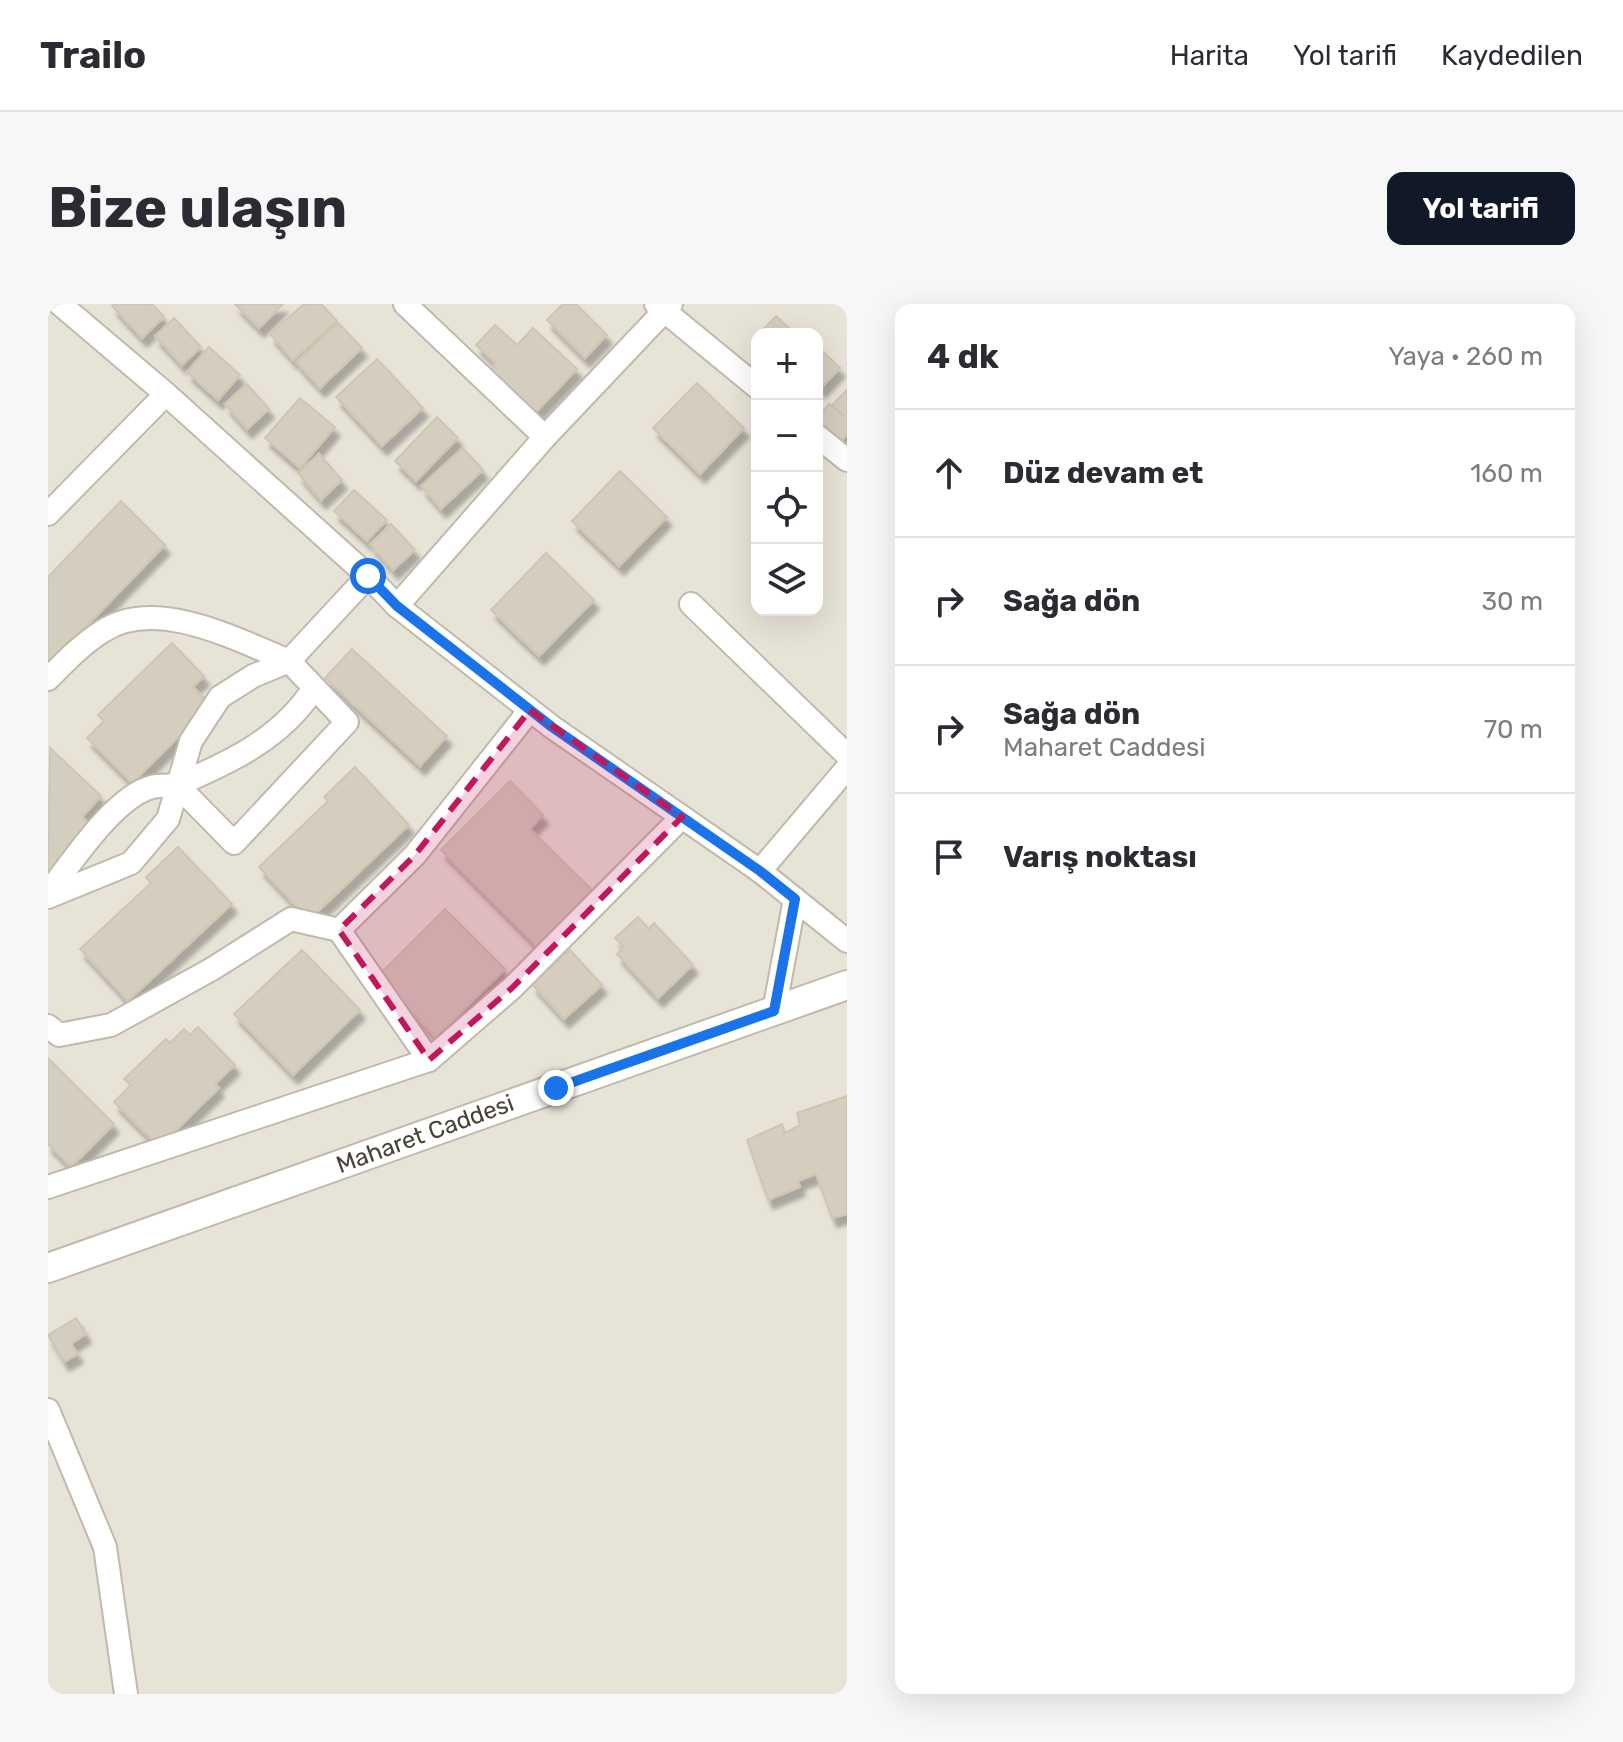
<!DOCTYPE html>
<html lang="tr">
<meta charset="utf-8">
<style>
body{margin:0;font-family:Rubik,sans-serif;background:#f7f7f7;color:#2b2b33}
.controls{position:absolute;right:24px;top:24px;display:grid;overflow:hidden;border-radius:16px;box-shadow:0 8px 32px #0002}
.controls button{width:72px;height:72px;display:grid;place-items:center;padding:0;border:0;border-bottom:2px solid #e1e1e2;background:#fff;color:#2b2b33;font:40px sans-serif}
.stop{position:absolute;width:24px;height:24px;margin:-18px;border:6px solid #1a73e8;border-radius:50%;background:#fff}
.stop.end{background:#1a73e8;border-color:#fff;box-shadow:0 2px 8px #0008}
.list{margin:0;padding:0;list-style:none}
h2{display:flex;justify-content:space-between;align-items:center;height:104px;margin:0;padding:0 32px;font-size:34px}
h2 small{font-size:26px;font-weight:400;color:#7c7c81}
.list li{display:grid;grid-template-columns:52px 1fr auto;gap:24px;align-items:center;box-sizing:border-box;height:128px;padding:0 32px;border-top:2px solid #e1e1e2}
.list b{display:block;font-size:30px;white-space:nowrap}
.list p{margin:0;font-size:26px;white-space:nowrap;color:#7c7c81}
.list em{font-size:26px;font-style:normal;color:#7c7c81}
.icon{flex:none;width:44px;height:44px;fill:none;stroke:currentColor;stroke-width:2;stroke-linecap:round;stroke-linejoin:round}
.map{position:relative;flex:none;width:799px;height:1390px;overflow:hidden;border-radius:16px}
header{display:flex;align-items:center;gap:48px;box-sizing:border-box;height:112px;padding:0 40px;background:#fff;border-bottom:2px solid #e1e1e2}
header strong{font-size:38px}
nav{display:flex;gap:44px;margin-inline-start:auto;font-size:28px}
.intro{display:flex;align-items:center;justify-content:space-between;box-sizing:border-box;height:192px;padding:0 48px}
h1{margin:0;font-size:56px}
.button{padding:20px 36px;border-radius:16px;background:#111827;color:#fff;font-size:28px;font-weight:700}
main{display:flex;gap:48px;padding:0 48px}
aside{flex:1;background:#fff;border-radius:16px;box-shadow:0 8px 32px #0002}
.map>svg:first-child{display:block}
.residential{fill:#e7e3d7;fill-rule:evenodd}
.building{fill:#d5cebe;stroke:#cfc6b2;stroke-width:2;filter:url(#shadow)}
.lines{fill:none;stroke-linecap:round;stroke-linejoin:round}
.minor-casing{stroke:#bfbaab;stroke-width:26}
.tertiary-casing{stroke:#bfbaab;stroke-width:32}
.minor{stroke:#fff;stroke-width:22}
.tertiary{stroke:#fff;stroke-width:28}
.route{stroke:#1a73e8;stroke-width:10}
.marked{fill:#c2185b;fill-opacity:0.2;stroke:#c2185b;stroke-width:6;stroke-dasharray:16 10;stroke-linejoin:round}
.labels{text-anchor:middle;stroke-width:6;stroke-linejoin:round;paint-order:stroke}
.street-label{font-size:24px;fill:#474237;stroke:#fff}
</style>
<header>
<strong>Trailo</strong>
<nav><a>Harita</a><a>Yol tarifi</a><a>Kaydedilen</a></nav>
</header>
<div class="intro"><h1>Bize ulaşın</h1><a class="button">Yol tarifi</a></div>
<main>
<div class="map">
<svg width="799" height="1390" viewBox="0 0 799 1390">
<defs>
<filter id="shadow"><feDropShadow dx="5" dy="9" stdDeviation="2" flood-color="#0004"/></filter>
</defs>
<rect width="100%" height="100%" fill="#f3f1e8"/>
<path class="residential" d="M0,0h799v1390h-799zM709,30h60v276h-60z"/>
<g class="building">
<path d="M67,0h37l12,13 -22,21 -30,-32z"/>
<path d="M187,0h48l-24,24z"/>
<path d="M256,0h17l16,17 -44,39 -23,-26z"/>
<path d="M515,0h13l31,31 -22,23 -38,-38z"/>
<path d="M728,12l19,18h-36z"/>
<path d="M126,14l27,29 -19,18 -27,-29z"/>
<path d="M290,19l24,25 -42,40 -24,-26z"/>
<path d="M447,21l22,20 16,-17 44,41 -43,45 -44,-40 5,-11 -19,-18z"/>
<path d="M769,42l23,22 -20,21 -3,-3z"/>
<path d="M161,43l31,28 -22,25 -31,-28z"/>
<path d="M329,55l46,49 -41,38 -46,-49z"/>
<path d="M649,79l47,45 -44,46 -47,-46z"/>
<path d="M199,80l22,25 -22,20 -22,-25z"/>
<path d="M799,86v29l-15,-14z"/>
<path d="M252,94l35,29 -35,41 -35,-30z"/>
<path d="M781,100l18,14v16l-7,9 -23,-18v-6z"/>
<path d="M389,113l21,21 -42,43 -21,-20z"/>
<path d="M415,144l20,22 -42,39 -20,-23z"/>
<path d="M271,150l23,26 -21,20 -23,-27z"/>
<path d="M572,167l47,46 -48,49 -47,-45z"/>
<path d="M306,186l33,30 -20,21 -33,-30z"/>
<path d="M73,197l44,44 -117,121v-89z"/>
<path d="M343,220l24,26 -22,20 -23,-26z"/>
<path d="M498,249l48,47 -55,56 -48,-46z"/>
<path d="M124,339l32,33 -11,11 18,18 -79,78 -45,-45 17,-17 -6,-6z"/>
<path d="M304,345l95,87 -27,30 -95,-88z"/>
<path d="M2,444l51,48 -19,21 14,13 -48,51z"/>
<path d="M307,463l54,58 -100,95 -50,-53 69,-66 -4,-4z"/>
<path d="M462,477l33,34 -13,14 67,66 -56,55 -100,-100z"/>
<path d="M130,543l54,57 -104,97 -48,-52 71,-66 -5,-6z"/>
<path d="M397,605l60,60 -69,68 -59,-60z"/>
<path d="M590,613l11,12 5,-6 39,42 -35,33 -41,-44 7,-7 -9,-9z"/>
<path d="M254,646l58,60 -67,65 -59,-61z"/>
<path d="M522,646l32,35 -38,34 -32,-35z"/>
<path d="M150,723l37,38 -20,19 4,4 -60,59 -45,-45 17,-17 -7,-6 42,-40 4,4 14,-14 6,6z"/>
<path d="M0,754l66,66 -43,43 -23,-23z"/>
<path d="M799,792v118l-15,4 -16,-44 -18,7 2,6 -32,13 -21,-60 35,-16 3,9 15,-8 -3,-12z"/>
<path d="M28,1014l10,16 -15,10 7,10 -14,8 -16,-27z"/>
</g>
<g class="lines">
<defs>
<g id="minor">
<path d="M12,0l106,90 202,182 29,30 155,121 208,144 87,70"/>
<path d="M357,0l140,133"/>
<path d="M608,0l101,83"/>
<path d="M769,132l30,24"/>
<path d="M0,210l118,-120"/>
<path d="M643,300l156,151"/>
<path d="M349,302l148,-169 126,-133"/>
<path d="M0,375c17,-17 34,-35 55,-48 53,-35 134,9 186,30l79,-85"/>
<path d="M712,567l87,-103"/>
<path d="M0,589c23,-30 67,-97 104,-106 8,-2 17,-1 25,-2"/>
<path d="M0,593l83,-34 37,-44 23,-78 29,-44 33,-21 36,-15 58,61 -113,121 -57,-58c54,-23 105,-47 137,-97"/>
<path d="M291,626l90,130"/>
<path d="M726,707l21,-112"/>
<path d="M0,722l11,9 52,-10 101,-56 79,-50 48,11 76,-75 115,-145"/>
<path d="M0,883l381,-127 83,-72 170,-171"/>
<path d="M0,1106l57,137 21,147"/>
</g>
<path id="tertiary" d="M0,964l799,-283"/>
</defs>
<use href="#minor" class="minor-casing"/>
<use href="#tertiary" class="tertiary-casing"/>
<use href="#minor" class="minor"/>
<use href="#tertiary" class="tertiary"/>
</g>
<g class="lines">
<path class="route" d="M320,272l29,30 155,121 208,144 35,28 -21,112 -218,77"/>
</g>
<path class="marked" d="M482,406l152,107 -170,171 -83,72 -90,-130 76,-75z"/>
<g class="labels">
<g class="street-label">
<text transform="translate(377 830) rotate(-20)" y="8">Maharet Caddesi</text>
</g>
</g>
</svg>
<div class="controls">
<button>+</button>
<button>−</button>
<button><svg class="icon" aria-label="locate" viewBox="0 0 24 24"><circle cx="12" cy="12" r="6"/><path d="M12 2v4M12 18v4M2 12h4M18 12h4"/></svg></button>
<button><svg class="icon" aria-label="layers" viewBox="0 0 24 24"><path d="M12 4l9 5-9 5-9-5zM3 14l9 5 9-5"/></svg></button>
</div>
<div class="stop" style="left:320px;top:272px"></div>
<div class="stop end" style="left:508px;top:784px"></div>
</div>
<aside>
<h2>4 dk<small>Yaya · 260 m</small></h2>
<ul class="list">
<li><svg class="icon" aria-label="ahead" viewBox="0 0 24 24"><path d="M12 20V5M6 11l6-6 6 6"/></svg><div><b>Düz devam et</b></div><em>160 m</em></li>
<li><svg class="icon" aria-label="right" viewBox="0 0 24 24"><path d="M7 20v-9h11M14 6l5 5-5 5"/></svg><div><b>Sağa dön</b></div><em>30 m</em></li>
<li><svg class="icon" aria-label="right" viewBox="0 0 24 24"><path d="M7 20v-9h11M14 6l5 5-5 5"/></svg><div><b>Sağa dön</b><p>Maharet Caddesi</p></div><em>70 m</em></li>
<li><svg class="icon" aria-label="arrive" viewBox="0 0 24 24"><path d="M6 21V4h12l-3 4 3 4H6"/></svg><div><b>Varış noktası</b></div></li>
</ul>
</aside>
</main>
